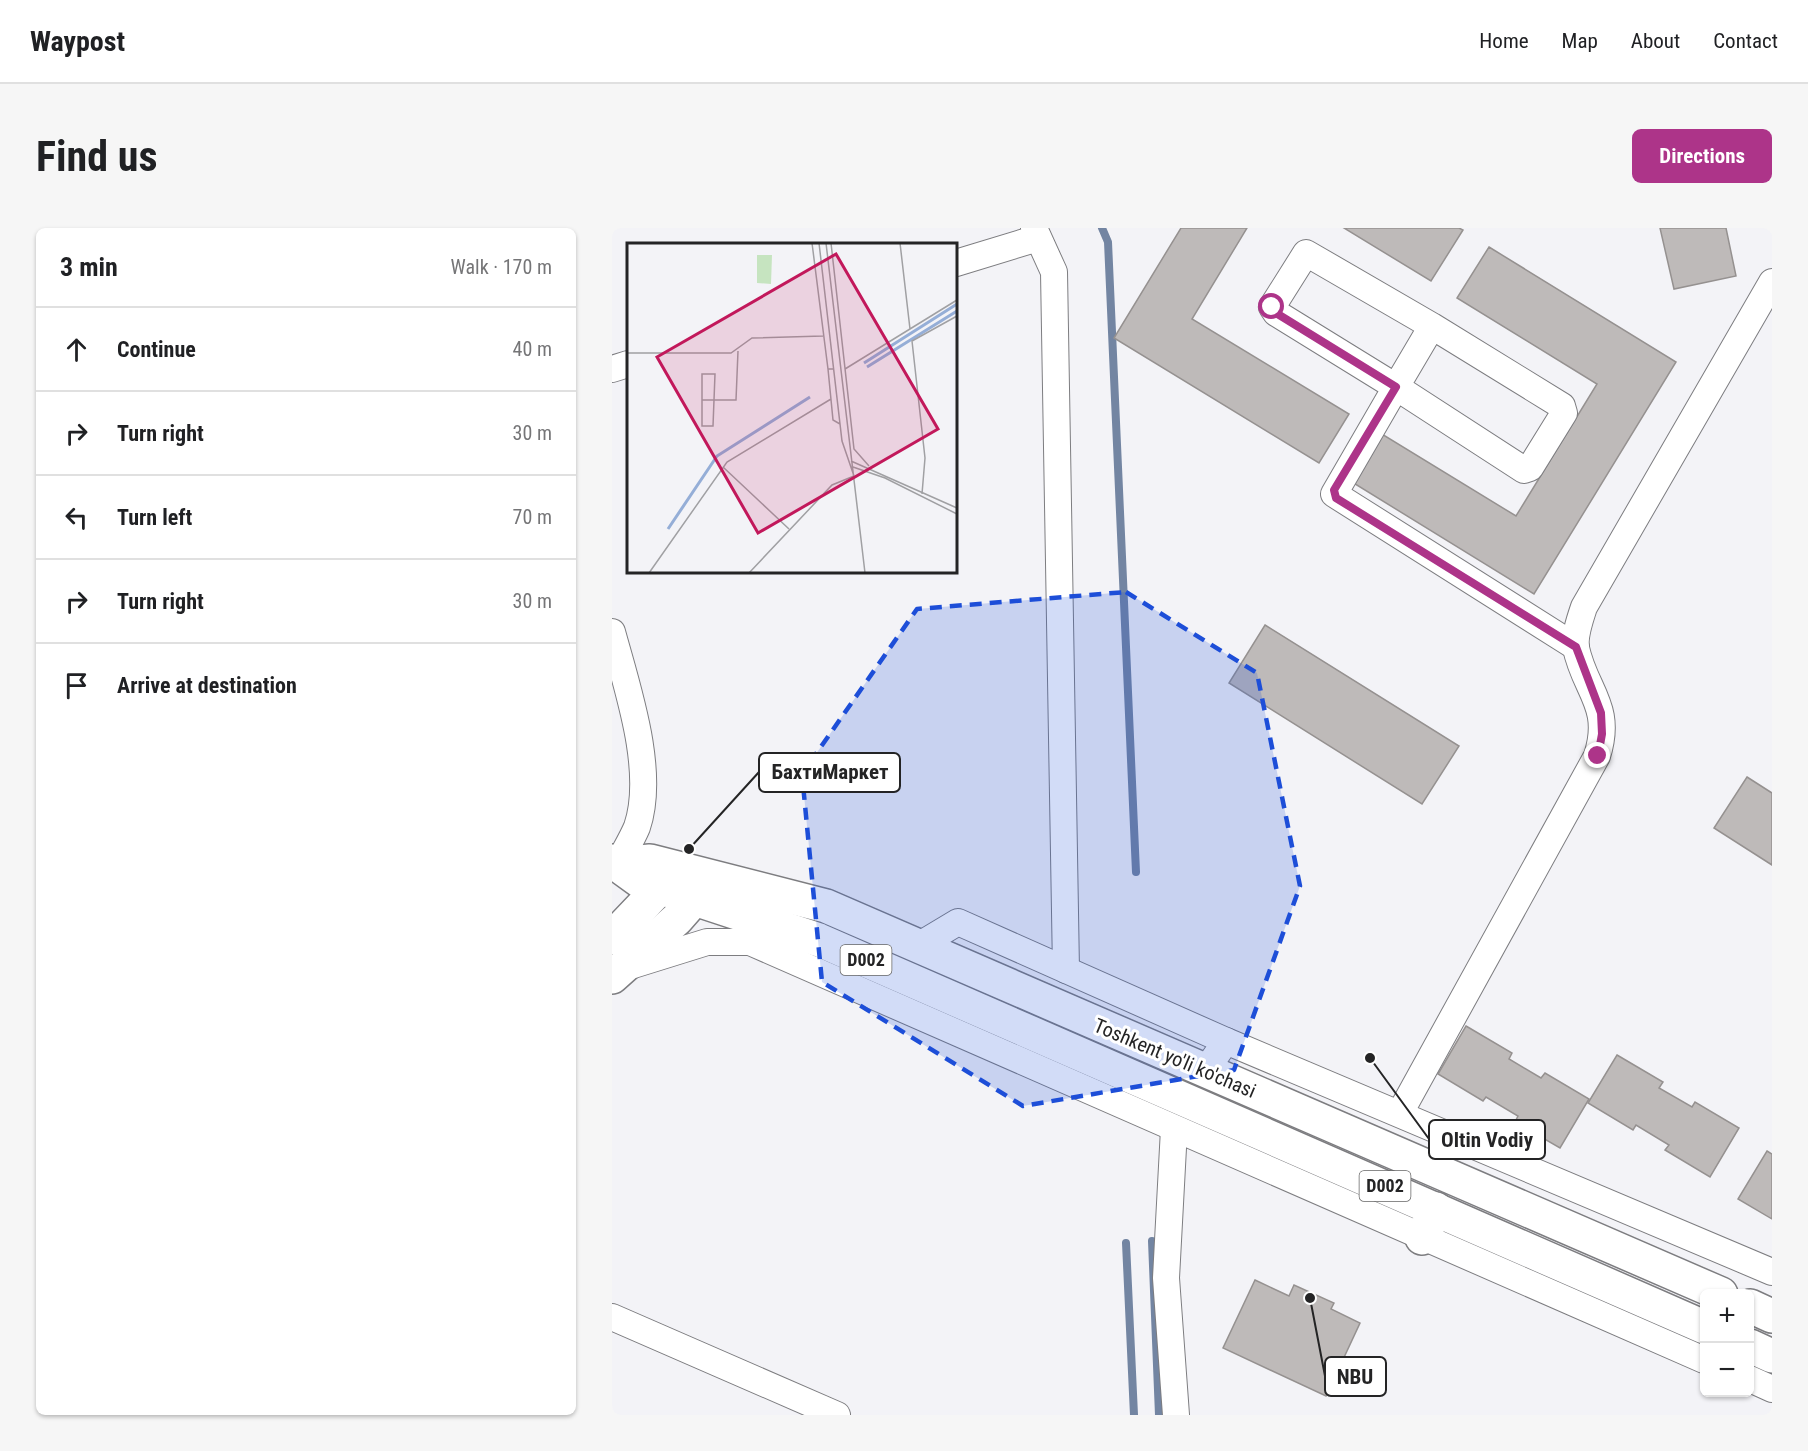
<!DOCTYPE html>
<meta charset="utf-8">
<style>
body{margin:0;font-family:"Roboto Condensed",sans-serif;background:#f6f6f6;color:#202124}
.controls{position:absolute;right:18px;bottom:18px;display:grid;overflow:hidden;border-radius:9px;box-shadow:0 2px 4px #0004}
.controls button{width:54px;height:54px;display:grid;place-items:center;padding:0;border:0;border-bottom:2px solid #e0e0e0;background:#fff;color:#202124;font:30px sans-serif}
.stop{position:absolute;width:18px;height:18px;margin:-14px;border:4px solid #ad3489;border-radius:50%;background:#fff}
.stop.end{background:#ad3489;border-color:#fff;box-shadow:0 2px 6px #0008}
.list{margin:0;padding:0;list-style:none}
h2{display:flex;justify-content:space-between;align-items:center;height:78px;margin:0;padding:0 24px;font-size:26px}
h2 small{font-size:20px;font-weight:400;color:#757577}
.list li{display:grid;grid-template-columns:39px 1fr auto;gap:18px;align-items:center;box-sizing:border-box;height:84px;padding:0 24px;border-top:2px solid #e0e0e0}
.list b{display:block;font-size:22px;white-space:nowrap}
.list em{font-size:20px;font-style:normal;color:#757577}
.icon{flex:none;width:33px;height:33px;fill:none;stroke:currentColor;stroke-width:2;stroke-linecap:round;stroke-linejoin:round}
.map{position:relative;flex:none;width:1160px;height:1187px;overflow:hidden;border-radius:9px}
header{display:flex;align-items:center;gap:36px;box-sizing:border-box;height:84px;padding:0 30px;background:#fff;border-bottom:2px solid #e0e0e0}
header strong{font-size:28px}
nav{display:flex;gap:33px;margin-inline-start:auto;font-size:21px}
.intro{display:flex;align-items:center;justify-content:space-between;box-sizing:border-box;height:144px;padding:0 36px}
h1{margin:0;font-size:42px}
.button{padding:15px 27px;border-radius:9px;background:#ad3489;color:#fff;font-size:21px;font-weight:700}
main{display:flex;gap:36px;padding:0 36px}
aside{flex:1;background:#fff;border-radius:9px;box-shadow:0 2px 4px #0004}
.map>svg:first-child{display:block}
.lines{fill:none;stroke-linecap:round;stroke-linejoin:round}
.stream{stroke:#7385a2;stroke-width:8}
.building{fill:#bebab9;stroke:#959190;stroke-width:1.5}
.minor-casing{stroke:#7d7d80;stroke-width:28}
.major-casing{stroke:#7d7d80;stroke-width:36}
.minor{stroke:#fff;stroke-width:26}
.major{stroke:#fff;stroke-width:33}
.route{stroke:#ad3489;stroke-width:8}
.marked{fill:#1d4ed8;fill-opacity:0.2;stroke:#1d4ed8;stroke-width:4.5;stroke-dasharray:12 8;stroke-linejoin:round}
.labels{text-anchor:middle;stroke-width:6;stroke-linejoin:round;paint-order:stroke}
.shield{fill:#fff;stroke:#666;stroke-width:1.5}
.shield-label{font-size:18px;font-weight:bold;fill:#242425}
.street-label{font-size:20px;fill:#242425;stroke:#fff}
.inset-river{fill:none;stroke:#95aed7;stroke-width:3}
.inset-road{fill:none;stroke:#a0a0a3;stroke-width:1.5}
.view{fill:#c2185b;fill-opacity:0.15;stroke:#c2185b;stroke-width:3}
.inset-edge{fill:none;stroke:#242425;stroke-width:3}
.leader{fill:none;stroke:#242425;stroke-width:2}
.callout-dot{fill:#242425;stroke:#fff;stroke-width:2}
.callout{fill:#fff;stroke:#242425;stroke-width:2}
.callout-label{font-size:21px;text-anchor:middle;font-weight:bold;fill:#242425}
</style>
<header>
<strong>Waypost</strong>
<nav><a>Home</a><a>Map</a><a>About</a><a>Contact</a></nav>
</header>
<div class="intro"><h1>Find us</h1><a class="button">Directions</a></div>
<main>
<aside>
<h2>3 min<small>Walk · 170 m</small></h2>
<ul class="list">
<li><svg class="icon" aria-label="ahead" viewBox="0 0 24 24"><path d="M12 20V5M6 11l6-6 6 6"/></svg><div><b>Continue</b></div><em>40 m</em></li>
<li><svg class="icon" aria-label="right" viewBox="0 0 24 24"><path d="M7 20v-9h11M14 6l5 5-5 5"/></svg><div><b>Turn right</b></div><em>30 m</em></li>
<li><svg class="icon" aria-label="left" viewBox="0 0 24 24"><path d="M17 20v-9H6M10 6l-5 5 5 5"/></svg><div><b>Turn left</b></div><em>70 m</em></li>
<li><svg class="icon" aria-label="right" viewBox="0 0 24 24"><path d="M7 20v-9h11M14 6l5 5-5 5"/></svg><div><b>Turn right</b></div><em>30 m</em></li>
<li><svg class="icon" aria-label="arrive" viewBox="0 0 24 24"><path d="M6 21V4h12l-3 4 3 4H6"/></svg><div><b>Arrive at destination</b></div></li>
</ul>
</aside>
<div class="map">
<svg width="1160" height="1187" viewBox="0 0 1160 1187">
<rect width="100%" height="100%" fill="#f3f3f7"/>
<g class="lines">
<g class="stream">
<path d="M490,0l6,14 28,630"/>
<path d="M540,1013l7,174"/>
<path d="M514,1015l8,172"/>
</g>
</g>
<g class="building">
<path d="M569,0h66l-55,91 157,95 -30,49 -205,-125z"/>
<path d="M732,0h115l4,2 -32,51z"/>
<path d="M1048,0h66l10,48 -62,13z"/>
<path d="M877,19l187,115 -142,232 -187,-115 30,-48 139,85 81,-132 -140,-86z"/>
<path d="M653,397l194,121 -37,58 -193,-121z"/>
<path d="M1135,549l25,16v72l-58,-37z"/>
<path d="M854,798l46,27 -3,6 32,19 4,-5 44,26 -29,49 -45,-26 3,-6 -32,-19 -3,4 -45,-27z"/>
<path d="M1005,827l46,27 -4,6 33,19 3,-5 44,26 -29,49 -45,-27 4,-5 -33,-20 -3,5 -45,-27z"/>
<path d="M1155,923l5,3v65l-34,-20z"/>
<path d="M643,1052l34,16 5,-11 40,18 -3,6 29,14 -34,73 -103,-48z"/>
</g>
<g class="lines">
<defs>
<g id="minor">
<path d="M422,0l20,44 12,698"/>
<path d="M344,35l82,-25"/>
<path d="M820,98l-36,61 -120,-74 -4,-6 34,-54 126,73 130,80 2,7 -34,55 -6,2 -128,-83 -62,107 242,153"/>
<path d="M0,141l16,-5"/>
<path d="M0,404c15,55 44,139 25,195 -5,12 -13,25 -19,37"/>
<path d="M306,718l40,-24 268,119"/>
<path d="M18,738l77,-24h43l954,418"/>
<path d="M594,842l20,-29 546,231"/>
<path d="M788,885l197,-357c16,-50 -12,-65 -21,-108 -2,-12 4,-29 8,-41l188,-325"/>
<path d="M562,901l-8,149 10,137"/>
<path d="M0,1089l225,98"/>
<path d="M1138,1151l22,10"/>
</g>
<g id="major">
<path d="M0,633l28,20 179,59 885,387"/>
<path d="M6,636l32,-3 176,45 895,388"/>
<path d="M0,710l62,-65"/>
<path d="M0,749l65,-58 28,-32"/>
<path d="M810,1010l14,-29"/>
<path d="M1138,1078l22,10"/>
<path d="M1138,1118l22,10"/>
</g>
</defs>
<use href="#minor" class="minor-casing"/>
<use href="#major" class="major-casing"/>
<use href="#minor" class="minor"/>
<use href="#major" class="major"/>
</g>
<g class="lines">
<path class="route" d="M660,79l4,6 120,74 -62,103 2,8 240,149 25,66 1,21 -4,22"/>
</g>
<path class="marked" d="M514,364l131,81 43,213 -66,184 -211,36 -201,-124 -20,-208 115,-165z"/>
<g class="labels">
<g class="shield">
<rect x="228.5" y="717" width="51" height="30" rx="4.5"/>
<rect x="747.5" y="943" width="51" height="30" rx="4.5"/>
</g>
<g class="shield-label">
<text x="254" y="738">D002</text>
<text x="773" y="964">D002</text>
</g>
<g class="street-label">
<text transform="translate(563 830) rotate(23)" y="7">Toshkent yo'li ko'chasi</text>
</g>
</g>
<g transform="translate(15 15)">
<rect width="330" height="330" fill="#f3f3f7"/>
<path d="M130,12h15l-1,29 -14,-1z" fill="#c6e4c0"/>
<path class="inset-river" d="M237,120l93,-59M240,124l90,-56M41,286l49,-73 93,-59"/>
<path class="inset-road" d="M185,0l16,126h6M192,0l23,198 12,35M199,0l39,330M204,0l23,206 15,17M273,0l10,86M0,110h104l21,-15 71,-2M201,126l5,51 7,4M218,126l112,-69M75,157h12l-1,26h-11v-52h13l-1,26h22l2,-49M224,218l106,47M96,224l66,62M226,224l32,11 72,36M295,251l3,-36 -13,-117 45,-25M22,330l78,-111 104,-63M122,330l83,-88 22,-9"/>
<path class="view" d="M209,11l102,175 -180,104 -101,-176z"/>
<rect width="330" height="330" class="inset-edge"/>
</g>
<path class="leader" d="M77 621L147 544M758 830L817 911M698 1070L713 1148"/>
<g class="callout-dot">
<circle cx="77" cy="621" r="6"/>
<circle cx="758" cy="830" r="6"/>
<circle cx="698" cy="1070" r="6"/>
</g>
<g class="callout">
<rect x="147" y="525" width="141" height="39" rx="6"/>
<rect x="817" y="892" width="116" height="39" rx="6"/>
<rect x="713" y="1129" width="61" height="39" rx="6"/>
</g>
<g class="callout-label">
<text x="218" y="551">БахтиМаркет</text>
<text x="875" y="919">Oltin Vodiy</text>
<text x="743" y="1156">NBU</text>
</g>
</svg>
<div class="controls">
<button>+</button>
<button>−</button>
</div>
<div class="stop" style="left:660px;top:79px"></div>
<div class="stop end" style="left:986px;top:528px"></div>
</div>
</main>
